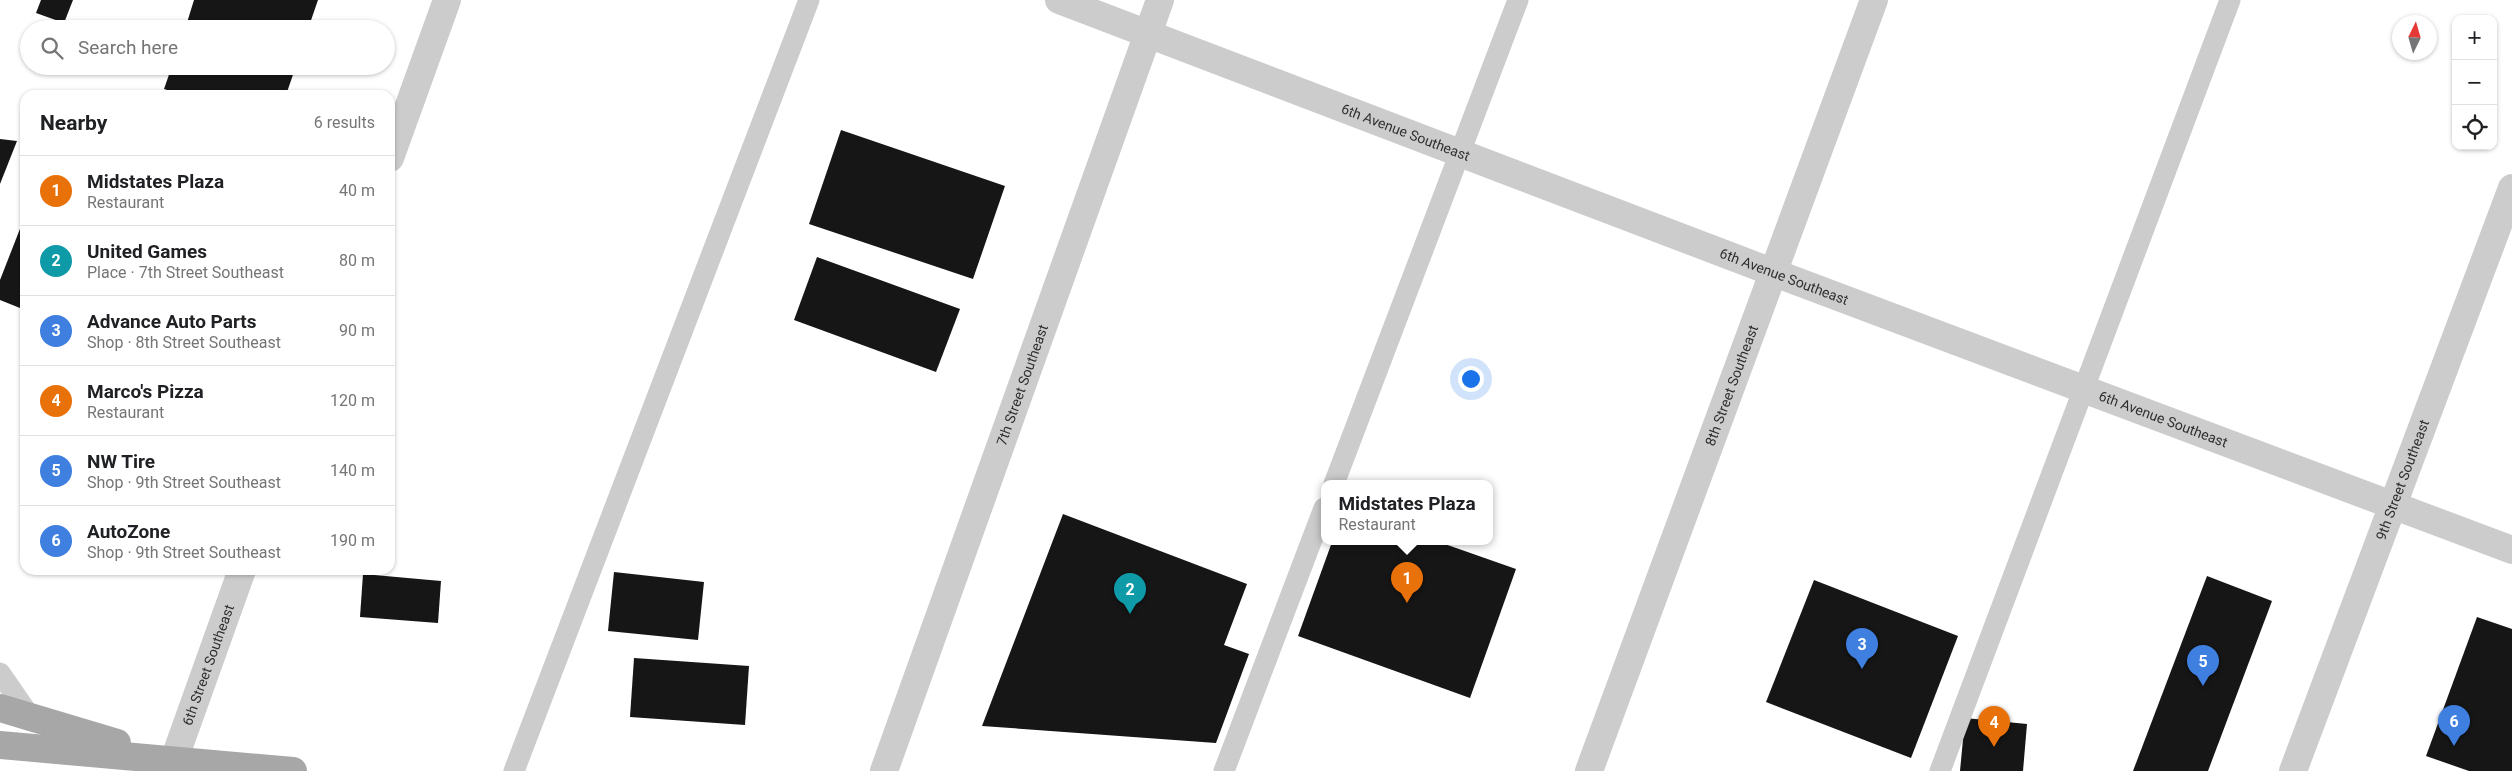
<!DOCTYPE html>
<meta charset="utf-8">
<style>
body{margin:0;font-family:Roboto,sans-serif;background:#f6f6f6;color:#202124}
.controls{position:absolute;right:15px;top:15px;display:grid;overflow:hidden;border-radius:10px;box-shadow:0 1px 4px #0004}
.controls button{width:45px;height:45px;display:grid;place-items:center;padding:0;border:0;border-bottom:1px solid #e0e0e0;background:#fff;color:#202124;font:25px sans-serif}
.compass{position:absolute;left:2392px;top:15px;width:45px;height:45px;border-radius:50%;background:#fff;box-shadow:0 1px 4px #0004;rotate:5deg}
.you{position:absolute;left:1470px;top:378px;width:18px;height:18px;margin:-12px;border:4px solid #fff;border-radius:50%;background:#1a73e8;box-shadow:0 0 0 8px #1a73e833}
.badge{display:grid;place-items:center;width:32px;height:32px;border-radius:50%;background:#db2777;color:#fff;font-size:16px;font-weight:700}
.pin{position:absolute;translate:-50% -41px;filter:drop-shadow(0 1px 2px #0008)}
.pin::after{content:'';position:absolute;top:26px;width:18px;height:15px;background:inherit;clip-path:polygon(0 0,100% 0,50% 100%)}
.popup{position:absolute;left:1321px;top:480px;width:172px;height:65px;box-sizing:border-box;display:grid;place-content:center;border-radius:10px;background:#fff;filter:drop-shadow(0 1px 4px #0005);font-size:16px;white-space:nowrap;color:#757577}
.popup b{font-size:19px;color:#202124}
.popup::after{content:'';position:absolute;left:50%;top:100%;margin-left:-10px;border:10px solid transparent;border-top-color:#fff}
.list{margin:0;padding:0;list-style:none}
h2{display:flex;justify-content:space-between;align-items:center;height:65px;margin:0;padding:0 20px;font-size:21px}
h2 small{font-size:16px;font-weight:400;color:#757577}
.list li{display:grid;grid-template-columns:32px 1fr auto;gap:15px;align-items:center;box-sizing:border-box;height:70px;padding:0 20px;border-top:1px solid #e0e0e0}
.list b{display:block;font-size:19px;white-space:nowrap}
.list p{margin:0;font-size:16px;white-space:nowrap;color:#757577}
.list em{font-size:16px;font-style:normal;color:#757577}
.icon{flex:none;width:28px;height:28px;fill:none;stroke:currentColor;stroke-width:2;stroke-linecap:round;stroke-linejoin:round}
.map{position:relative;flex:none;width:2512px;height:771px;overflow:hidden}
.search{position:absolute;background:#fff;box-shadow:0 1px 4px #0004;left:20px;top:20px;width:375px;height:55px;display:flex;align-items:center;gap:12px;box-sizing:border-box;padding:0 18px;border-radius:28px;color:#757577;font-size:19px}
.panel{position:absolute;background:#fff;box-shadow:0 1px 4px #0004;left:20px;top:90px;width:375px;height:485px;border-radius:15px}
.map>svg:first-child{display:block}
.building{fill:#161616}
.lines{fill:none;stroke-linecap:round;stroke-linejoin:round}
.service{stroke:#ccc;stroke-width:21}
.minor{stroke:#ccc;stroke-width:28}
.primary{stroke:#a7a7a7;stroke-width:28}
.labels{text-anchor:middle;stroke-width:5;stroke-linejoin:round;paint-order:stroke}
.street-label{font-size:14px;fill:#2f2f2f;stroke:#fff}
</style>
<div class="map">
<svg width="2512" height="771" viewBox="0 0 2512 771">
<rect width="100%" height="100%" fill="#fff"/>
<g class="building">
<path d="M41,0h32l-9,23 -28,-10z"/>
<path d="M194,0h124l-10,29h-123z"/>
<path d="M172,66h124l-10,29h-103l-19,-6z"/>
<path d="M841,130l164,56 -32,93 -164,-55z"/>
<path d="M0,139l17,2 -17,43z"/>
<path d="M25,216v94l-25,-10v-20z"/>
<path d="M817,257l143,52 -24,63 -142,-52z"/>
<path d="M1063,514l184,70 -23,61 25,9 -33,89 -234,-17z"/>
<path d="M1332,542h107l77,27 -46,129 -172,-62z"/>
<path d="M614,572l90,10 -6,58 -90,-9z"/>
<path d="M363,574l78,7 -3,42 -78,-6z"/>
<path d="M2207,576l65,25 -64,170h-75z"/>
<path d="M1814,580l144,56 -47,122 -145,-56z"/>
<path d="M2477,617l35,12v142h-43l-43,-15z"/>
<path d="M634,658l115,8 -4,59 -115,-8z"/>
<path d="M1965,718l62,6 -4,47h-63z"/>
</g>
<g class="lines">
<g class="service">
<path d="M1334,484l184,-484"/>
<path d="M0,673l31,45"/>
<path d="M514,771l295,-771"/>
<path d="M1224,771l100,-263"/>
<path d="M1940,771l290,-771"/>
</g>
<g class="minor">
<path id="s1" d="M1059,0l713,272 740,278"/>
<path d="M390,158l57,-158"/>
<path id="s2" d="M174,760l68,-190"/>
<path id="s3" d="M884,771l276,-771"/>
<path id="s4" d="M1589,771l285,-771"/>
<path id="s5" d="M2293,771l219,-583"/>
</g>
<g class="primary">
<path d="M0,708l117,35"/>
<path d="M0,745l293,26"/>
</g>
</g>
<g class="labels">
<g class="street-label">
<text dy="5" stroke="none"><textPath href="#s1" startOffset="371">6th Avenue Southeast</textPath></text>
<text dy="5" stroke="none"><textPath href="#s1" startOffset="776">6th Avenue Southeast</textPath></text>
<text dy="5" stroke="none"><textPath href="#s3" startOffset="410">7th Street Southeast</textPath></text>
<text dy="5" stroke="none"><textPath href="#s4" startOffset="411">8th Street Southeast</textPath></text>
<text dy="5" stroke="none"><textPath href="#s1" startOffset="1181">6th Avenue Southeast</textPath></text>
<text dy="5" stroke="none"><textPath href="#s5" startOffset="311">9th Street Southeast</textPath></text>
<text dy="5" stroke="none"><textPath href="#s2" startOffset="101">6th Street Southeast</textPath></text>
</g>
</g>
</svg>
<div class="controls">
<button>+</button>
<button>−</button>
<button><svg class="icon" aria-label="locate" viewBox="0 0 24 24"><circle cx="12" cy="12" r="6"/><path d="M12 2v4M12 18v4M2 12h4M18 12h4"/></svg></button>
</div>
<svg class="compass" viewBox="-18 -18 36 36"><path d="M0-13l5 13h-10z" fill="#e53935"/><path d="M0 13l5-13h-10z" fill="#757577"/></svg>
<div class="you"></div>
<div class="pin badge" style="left:1407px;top:603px;background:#e8710a">1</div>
<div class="popup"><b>Midstates Plaza</b>Restaurant</div>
<div class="pin badge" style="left:1130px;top:614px;background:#0f9aa8">2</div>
<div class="pin badge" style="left:1862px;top:669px;background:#3f7fe0">3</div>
<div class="pin badge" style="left:1994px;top:747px;background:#e8710a">4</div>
<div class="pin badge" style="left:2203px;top:686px;background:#3f7fe0">5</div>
<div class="pin badge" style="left:2454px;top:746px;background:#3f7fe0">6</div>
<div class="search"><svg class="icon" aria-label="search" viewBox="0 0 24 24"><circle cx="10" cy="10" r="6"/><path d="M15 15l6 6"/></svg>Search here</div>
<section class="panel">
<h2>Nearby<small>6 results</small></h2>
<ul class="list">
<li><span class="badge" style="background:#e8710a">1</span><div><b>Midstates Plaza</b><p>Restaurant</p></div><em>40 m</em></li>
<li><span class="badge" style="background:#0f9aa8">2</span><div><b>United Games</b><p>Place · 7th Street Southeast</p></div><em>80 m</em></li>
<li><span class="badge" style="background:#3f7fe0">3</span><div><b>Advance Auto Parts</b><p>Shop · 8th Street Southeast</p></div><em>90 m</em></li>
<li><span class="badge" style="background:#e8710a">4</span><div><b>Marco's Pizza</b><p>Restaurant</p></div><em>120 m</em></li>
<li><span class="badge" style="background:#3f7fe0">5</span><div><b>NW Tire</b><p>Shop · 9th Street Southeast</p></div><em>140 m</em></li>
<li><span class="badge" style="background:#3f7fe0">6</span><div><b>AutoZone</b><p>Shop · 9th Street Southeast</p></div><em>190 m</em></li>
</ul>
</section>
</div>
